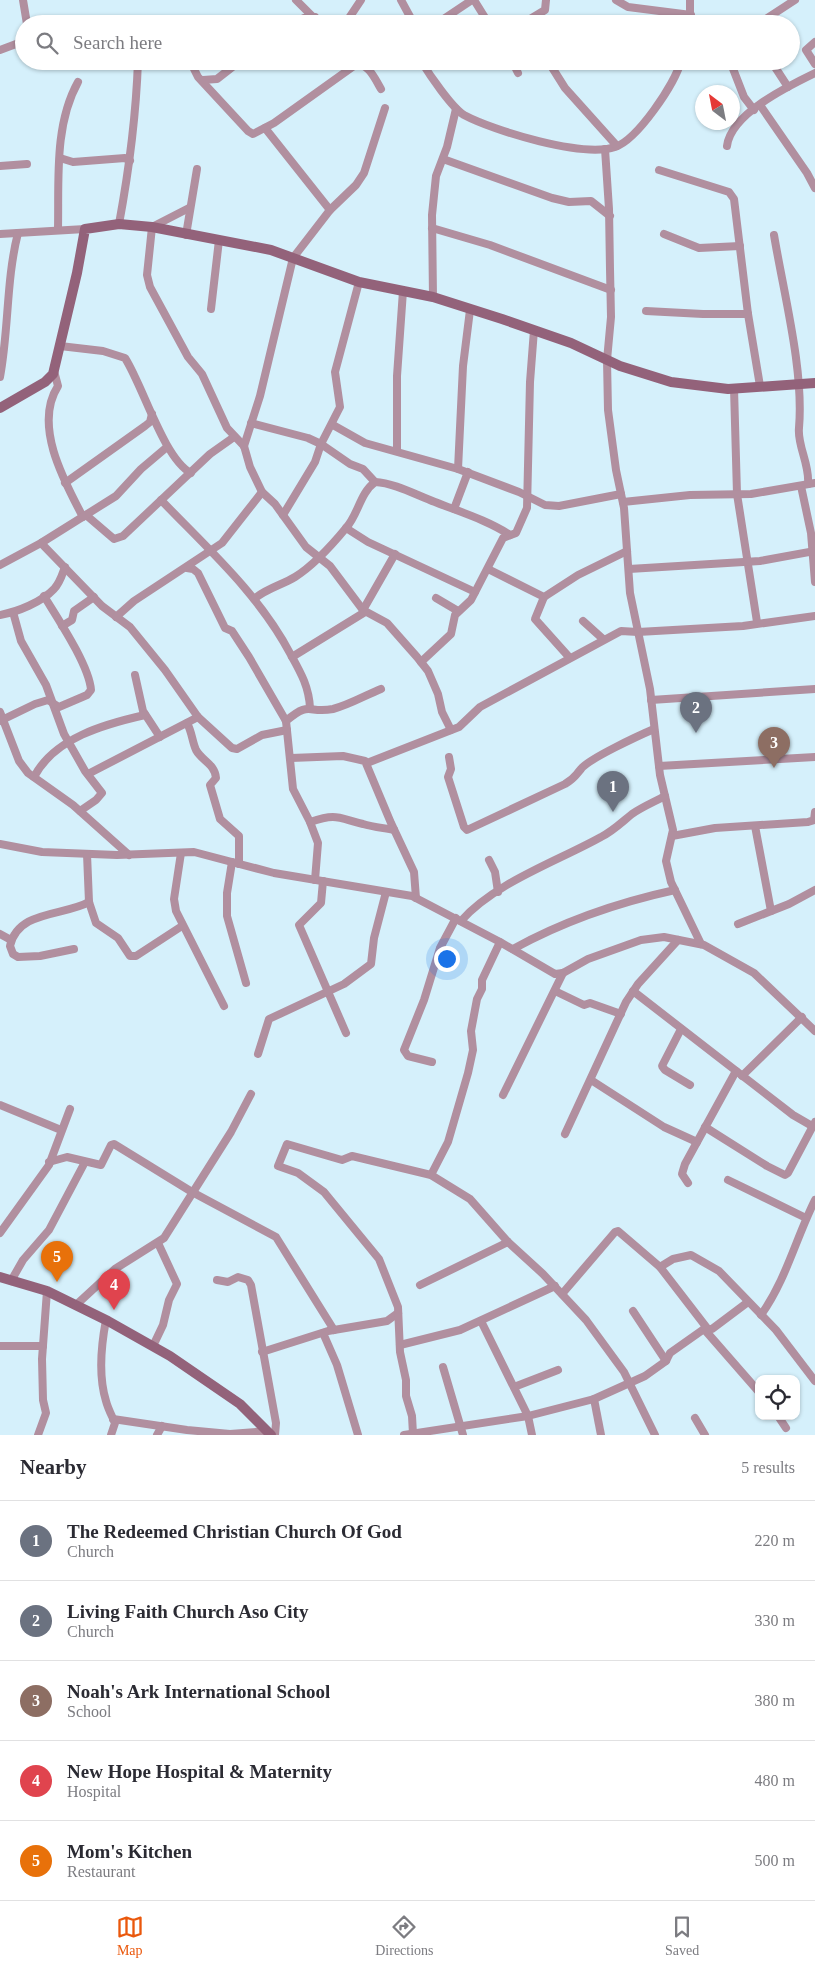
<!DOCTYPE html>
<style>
body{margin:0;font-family:"Times New Roman",serif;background:#f7f7f7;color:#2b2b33}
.controls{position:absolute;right:15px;bottom:15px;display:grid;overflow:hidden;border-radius:10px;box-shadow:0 1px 4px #0004}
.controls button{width:45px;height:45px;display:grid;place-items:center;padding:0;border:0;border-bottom:1px solid #e1e1e2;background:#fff;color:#2b2b33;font:25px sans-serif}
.compass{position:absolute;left:695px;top:85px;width:45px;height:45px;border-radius:50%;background:#fff;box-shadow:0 1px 4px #0004;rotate:328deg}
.you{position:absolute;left:446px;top:958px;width:18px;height:18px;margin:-12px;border:4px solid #fff;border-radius:50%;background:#1a73e8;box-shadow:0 0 0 8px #1a73e833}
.badge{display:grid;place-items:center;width:32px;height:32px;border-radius:50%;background:#ea580c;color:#fff;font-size:16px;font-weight:700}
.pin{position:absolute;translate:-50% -41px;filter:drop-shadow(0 1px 2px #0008)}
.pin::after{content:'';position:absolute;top:26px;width:18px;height:15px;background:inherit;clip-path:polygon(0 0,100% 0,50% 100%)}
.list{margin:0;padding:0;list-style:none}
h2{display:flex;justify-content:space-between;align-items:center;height:65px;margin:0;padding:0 20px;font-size:21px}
h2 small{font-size:16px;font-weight:400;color:#7c7c81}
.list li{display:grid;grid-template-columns:32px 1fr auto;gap:15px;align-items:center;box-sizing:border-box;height:80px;padding:0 20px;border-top:1px solid #e1e1e2}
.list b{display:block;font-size:19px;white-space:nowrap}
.list p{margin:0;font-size:16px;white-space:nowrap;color:#7c7c81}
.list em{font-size:16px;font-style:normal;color:#7c7c81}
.icon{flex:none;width:28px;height:28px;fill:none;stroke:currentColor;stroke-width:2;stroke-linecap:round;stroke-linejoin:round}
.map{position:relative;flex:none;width:815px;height:1435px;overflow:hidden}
.search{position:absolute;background:#fff;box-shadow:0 1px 4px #0004;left:15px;right:15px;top:15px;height:55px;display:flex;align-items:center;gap:12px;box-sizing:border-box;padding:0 18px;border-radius:28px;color:#7c7c81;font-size:19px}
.sheet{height:465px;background:#fff}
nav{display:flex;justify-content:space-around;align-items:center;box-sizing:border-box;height:70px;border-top:1px solid #e1e1e2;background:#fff;font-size:14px;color:#7c7c81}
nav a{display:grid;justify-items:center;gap:2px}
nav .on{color:#ea580c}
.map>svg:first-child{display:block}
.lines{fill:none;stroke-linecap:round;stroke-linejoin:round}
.street{stroke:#b18f9f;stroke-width:8}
.secondary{stroke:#93627a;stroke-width:10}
</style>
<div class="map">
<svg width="815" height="1435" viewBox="0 0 815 1435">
<rect width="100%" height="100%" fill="#d5f0fb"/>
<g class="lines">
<g class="street">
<path d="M23,0l4,24"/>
<path d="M296,0l24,24"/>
<path d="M401,0l13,24"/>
<path d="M474,0l15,24"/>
<path d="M616,0l12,7 63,8"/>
<path d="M142,24l24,-4 6,4"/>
<path d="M294,24l10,-6 11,-1"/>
<path d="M345,24l16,-24"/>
<path d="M436,24l36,-24"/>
<path d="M522,24l23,-14 1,-10"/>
<path d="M690,24v-24"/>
<path d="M758,24l37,-24"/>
<path d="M815,42l-9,8 9,14"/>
<path d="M0,50l24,-9"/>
<path d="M190,61l8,16 50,54 5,3 21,-11 84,-60"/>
<path d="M421,61c8,13 31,47 43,54 30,16 119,43 151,32 22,-7 60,-63 66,-86"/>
<path d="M512,61l6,12"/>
<path d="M548,61l17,27 52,58"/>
<path d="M730,61l14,36 10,13"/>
<path d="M771,61l17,26"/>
<path d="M354,63c15,1 20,14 27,26"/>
<path d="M203,80l14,-1 23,-18"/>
<path d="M760,105l47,68 8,15"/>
<path d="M265,128l65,82"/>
<path d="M727,146c4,-32 61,-60 88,-73"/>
<path d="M605,149l4,60 1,60 1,48 -4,43 1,50 8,60 8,38 6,85 20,96 10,86 13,55 -7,31 5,21 30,62"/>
<path d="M60,158l13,4 52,-4 5,3"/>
<path d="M443,159l109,39 17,4 22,-1 19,15"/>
<path d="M0,166l27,-2"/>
<path d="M659,170l70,22 5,7 14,115 12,72"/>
<path d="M189,208l-37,19 -5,48 3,12 38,70 14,17 25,54 17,18 6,21 12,25 13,12 31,43 24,19 33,44 24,13 30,34 11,14 10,23 4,18 9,18"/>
<path d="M119,224c10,-54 17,-107 19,-163"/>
<path d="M432,228l58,17 121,45"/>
<path d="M58,229c1,-48 -4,-104 20,-147"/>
<path d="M0,234l85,-5"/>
<path d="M664,234l35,14 41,-2"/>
<path d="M186,235l11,-66"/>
<path d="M774,235c10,60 30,135 25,193 -2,17 11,37 9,56"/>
<path d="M433,297l-1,-82 4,-39 11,-29 9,-38"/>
<path d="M211,309l8,-69"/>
<path d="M646,311l57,3h45"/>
<path d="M60,346l43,5 22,7c18,28 39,101 66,115"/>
<path d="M54,371l4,15c-25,39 6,95 25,131"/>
<path d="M0,377c9,-48 6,-97 18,-144"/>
<path d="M734,388l3,106 20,128"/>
<path d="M251,423l57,15 13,6 29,20 13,5 12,13"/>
<path d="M333,425l32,18 93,26 61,23 26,13 14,1 62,-12"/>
<path d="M244,446l16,-50 33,-138 37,-48 26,-25 8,-12 21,-65"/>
<path d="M397,451v-75l6,-85"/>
<path d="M458,469l5,-103 7,-56"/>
<path d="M65,483l80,-57 5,-4 2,-8"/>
<path d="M801,486l10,47 4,49"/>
<path d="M161,500c47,49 98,94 130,155 10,18 18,32 19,53"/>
<path d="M623,502l67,-7 61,-1 64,-11"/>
<path d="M454,509l14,-37"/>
<path d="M86,515l28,24 9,-3 87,-82 24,-17"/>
<path d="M283,515l32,-53 6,-18 19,-37 -5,-35 24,-90"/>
<path d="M346,528l22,14 107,50"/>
<path d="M41,543l61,63 28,21 35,43 33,47 34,31 5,1 25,-14 25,-5"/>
<path d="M0,565l41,-22 75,-47 25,-27 26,-22"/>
<path d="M187,568l6,1 5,4 27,55 7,3 17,26 37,64 7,68 17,33 8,21 -3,37"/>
<path d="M488,569l56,28 34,-22 49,-24"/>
<path d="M629,569l131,-8 55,-10"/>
<path d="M544,597l-9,22 34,38"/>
<path d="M436,598l22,13"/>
<path d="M254,599c13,-11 28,-14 41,-22 19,-12 37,-32 51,-49 12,-13 14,-35 29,-46 20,1 41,13 60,20 25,10 52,18 75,33"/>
<path d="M363,610l32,-56"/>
<path d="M13,612l8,29 25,44 18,49 21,37 17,22 -6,7 -16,11"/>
<path d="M0,615c17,-3 42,-13 54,-26 6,-6 8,-14 11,-22"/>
<path d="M116,617l18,-16 88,-58 40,-51"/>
<path d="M583,621l20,18"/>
<path d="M62,626l10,-6 2,-9 20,-14"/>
<path d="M292,657l73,-45"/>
<path d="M421,662l30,-28 4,-19 16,-15 32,-62 13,-5 11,-25 3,-126 4,-52"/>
<path d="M135,675l8,36 17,26"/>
<path d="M651,700l164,-11"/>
<path d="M0,712l19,49 9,12 45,32 56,50"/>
<path d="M0,721l35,-17 13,-4 11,7 28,-12 4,-5c-2,-25 -33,-71 -47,-94"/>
<path d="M286,721c25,-21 21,-7 47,-12 16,-4 33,-14 48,-20"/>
<path d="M187,723c5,9 5,18 9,27 6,11 19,14 20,28l-6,7 10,34 19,17v28"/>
<path d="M449,757l2,12 -3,8 16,50 3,3 98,-46c10,-6 9,-7 16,-15 7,-10 59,-34 73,-40"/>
<path d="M291,758l52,-2 22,5 26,62 23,49 2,26"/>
<path d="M367,763l92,-36 21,-20 141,-76 17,1 105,-6 72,-10"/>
<path d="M659,766l156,-9"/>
<path d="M88,774l110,-57"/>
<path d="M34,777c20,-39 71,-53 111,-62"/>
<path d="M310,822c27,-9 28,-4 53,2 10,3 21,4 31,6"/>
<path d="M755,826l16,85"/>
<path d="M672,836l43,-8 93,-6 6,-2 1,-8"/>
<path d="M0,844l42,8 75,3 77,-3 80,21 138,23 88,46 55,32 8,-1 25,-14 53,-19 23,-3 40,8 50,28 61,58"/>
<path d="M181,853l-7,46 2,12 48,95"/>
<path d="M87,854l2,48 7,21 22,15 12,18h6l46,-30"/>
<path d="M489,860l6,12 3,20"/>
<path d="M232,862l-5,31v23l19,67"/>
<path d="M323,881l-2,22 -22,22 47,108"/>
<path d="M461,921c33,-38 97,-60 140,-84 12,-6 21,-15 31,-23 10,-7 22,-12 33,-18"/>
<path d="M738,924l51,-20 26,-14"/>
<path d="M0,934l11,6"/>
<path d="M74,949l-34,7 -22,1 -5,-3 -3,-8c8,-36 54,-30 79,-44"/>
<path d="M513,949c49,-27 107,-47 162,-59"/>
<path d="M555,991l29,14 6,-2 31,11"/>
<path d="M633,991l160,124 19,11"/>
<path d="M681,1029l-19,37 3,4 25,15"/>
<path d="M258,1054l11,-35 75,-35 27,-20 3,-26 12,-46"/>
<path d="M432,1062l-24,-6 -4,-6 20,-50 16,-52 16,-30"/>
<path d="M742,1076l60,-59"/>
<path d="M591,1080l73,47 33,15"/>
<path d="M503,1095l60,-122"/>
<path d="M0,1105l61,25"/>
<path d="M705,1127l62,39 18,9 3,-2 27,-51"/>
<path d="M565,1134l61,-132 12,-18 40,-44"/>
<path d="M49,1162l18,-5 34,8 10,-20 3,-1 78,48 84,45 58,93"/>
<path d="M431,1175l17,-33 20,-69 5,-23 -2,-19 6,-32 5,-10v-9l18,-38"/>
<path d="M728,1180l78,38"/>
<path d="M688,1183l-6,-9 3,-10 51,-93"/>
<path d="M0,1233l49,-68 21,-56"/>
<path d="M660,1267l13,-8 18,-4 28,16 57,59 39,51"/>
<path d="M217,1280l11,2 10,-5 10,3 3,5 25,138 -1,12"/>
<path d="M11,1281l12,-21 26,-30 36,-68"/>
<path d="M420,1285l88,-43"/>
<path d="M562,1294l53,-62 3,-1 42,36 47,61"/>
<path d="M76,1305l39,-36 49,-31 67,-106 20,-38"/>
<path d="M633,1311l33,50"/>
<path d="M761,1315c25,-35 35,-77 54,-115"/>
<path d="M106,1320c-5,26 -8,55 0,81 2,8 6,15 9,22l-4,12"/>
<path d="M481,1321l47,95 4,19"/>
<path d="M704,1329l55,63"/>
<path d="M323,1333l14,32 21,70"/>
<path d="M400,1345l60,-15 95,-44"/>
<path d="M0,1346h43"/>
<path d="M153,1346l10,-21 6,-25 8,-16 -19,-41"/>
<path d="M262,1352l66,-21 59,-10 11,-8"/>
<path d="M443,1367l20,68"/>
<path d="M514,1387l44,-17"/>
<path d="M594,1399l7,36"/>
<path d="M778,1416l8,12"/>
<path d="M695,1418l10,17"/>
<path d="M113,1419l74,11 43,4 37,-3"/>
<path d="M413,1434l-1,-18 -6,-20v-16l-6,-28 -2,-45 -19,-48 -55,-67 -26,-19 -20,-7 9,-22 55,16 10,-4 79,19 39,24 38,43 35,32 43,46 38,52 31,63"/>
<path d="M38,1435l8,-22 -3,-13 -1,-41 5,-68"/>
<path d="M157,1435l5,-9"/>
<path d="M404,1435l124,-19 66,-17 51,-23 21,-15 4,-8 34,-24h8l36,-27"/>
</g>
<g class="secondary">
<path d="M0,408l45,-26 8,-8 24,-101 8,-44 34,-5 33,3 119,23 88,32 74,15 69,22 69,24 49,23 51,16 57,7 87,-6"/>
<path d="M0,1277l47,14 61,30 62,35 70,48 31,31"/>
</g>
</g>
</svg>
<div class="controls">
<button><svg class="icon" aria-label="locate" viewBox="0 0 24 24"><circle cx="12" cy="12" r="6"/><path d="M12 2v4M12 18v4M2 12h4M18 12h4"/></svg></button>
</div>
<svg class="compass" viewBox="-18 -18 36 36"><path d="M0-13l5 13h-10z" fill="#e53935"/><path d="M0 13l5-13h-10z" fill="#7c7c81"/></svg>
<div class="you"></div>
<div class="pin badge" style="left:613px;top:812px;background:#6b7280">1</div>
<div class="pin badge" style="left:696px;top:733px;background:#6b7280">2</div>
<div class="pin badge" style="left:774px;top:768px;background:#8d6e63">3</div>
<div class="pin badge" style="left:114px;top:1310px;background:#e0444e">4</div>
<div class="pin badge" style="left:57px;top:1282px;background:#e8710a">5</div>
<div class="search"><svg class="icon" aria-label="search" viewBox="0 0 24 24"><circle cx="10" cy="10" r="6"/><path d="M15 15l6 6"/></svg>Search here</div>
</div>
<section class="sheet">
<h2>Nearby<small>5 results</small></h2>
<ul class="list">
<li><span class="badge" style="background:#6b7280">1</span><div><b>The Redeemed Christian Church Of God</b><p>Church</p></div><em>220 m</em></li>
<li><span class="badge" style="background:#6b7280">2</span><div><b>Living Faith Church Aso City</b><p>Church</p></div><em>330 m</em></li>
<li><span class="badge" style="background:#8d6e63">3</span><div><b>Noah's Ark International School</b><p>School</p></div><em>380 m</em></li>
<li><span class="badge" style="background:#e0444e">4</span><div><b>New Hope Hospital &amp; Maternity</b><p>Hospital</p></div><em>480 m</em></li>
<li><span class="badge" style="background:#e8710a">5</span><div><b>Mom's Kitchen</b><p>Restaurant</p></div><em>500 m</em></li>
</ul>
</section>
<nav>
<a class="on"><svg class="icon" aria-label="map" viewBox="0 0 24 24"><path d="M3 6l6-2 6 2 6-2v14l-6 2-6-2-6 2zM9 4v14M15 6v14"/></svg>Map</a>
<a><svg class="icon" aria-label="directions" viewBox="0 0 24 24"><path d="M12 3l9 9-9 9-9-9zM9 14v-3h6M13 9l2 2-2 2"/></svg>Directions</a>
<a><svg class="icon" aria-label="saved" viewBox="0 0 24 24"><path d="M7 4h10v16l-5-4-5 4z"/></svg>Saved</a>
</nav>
